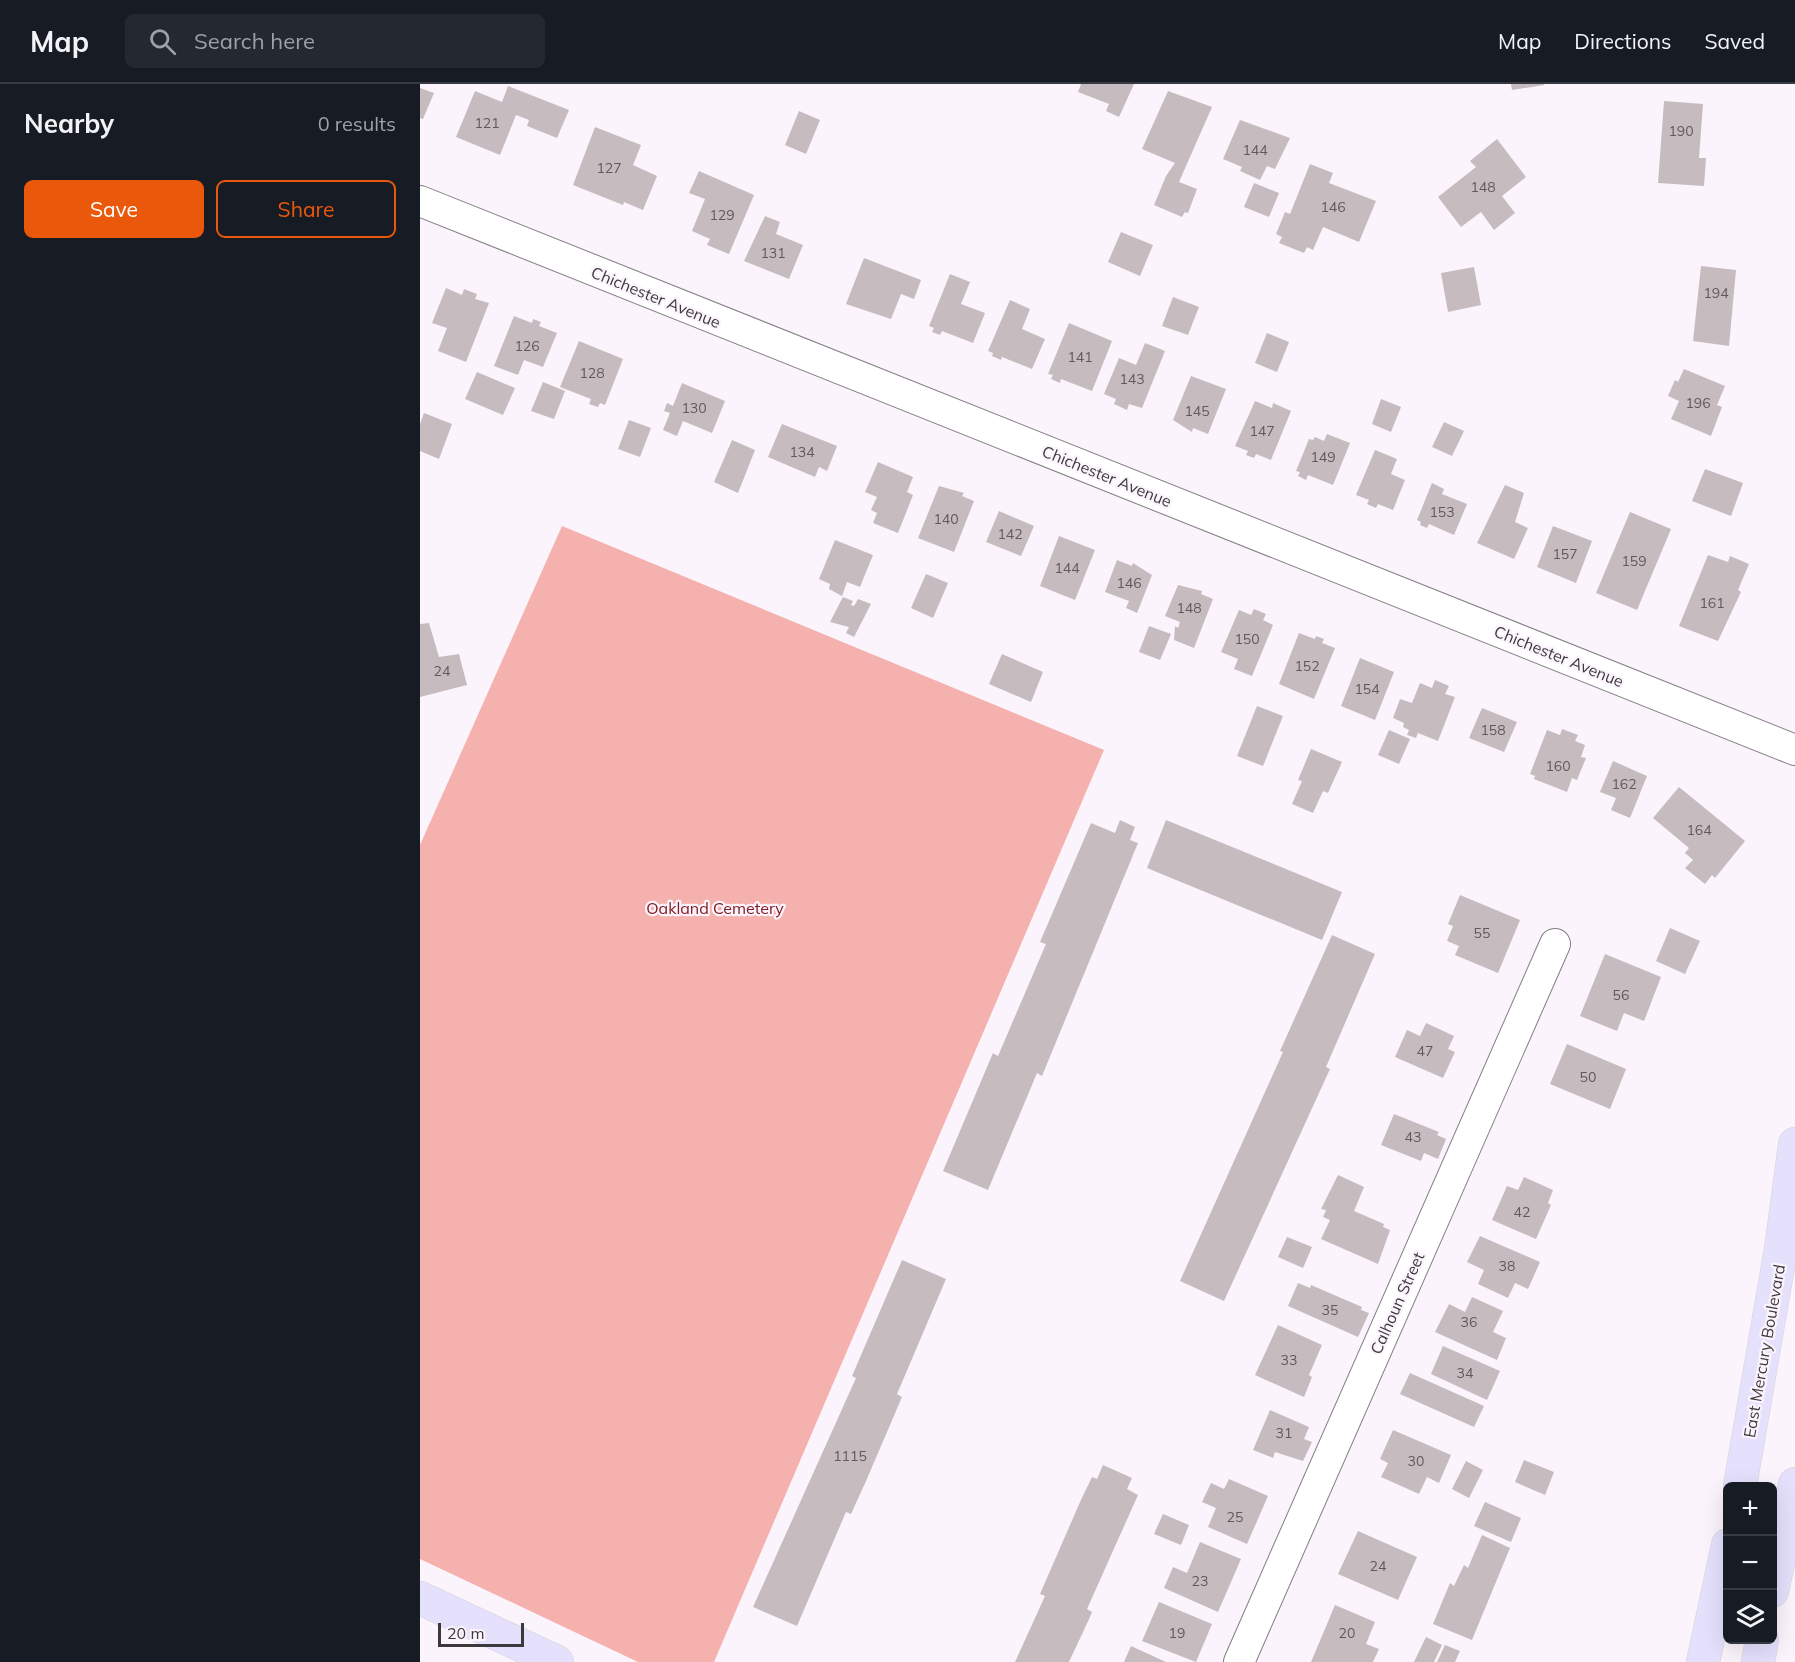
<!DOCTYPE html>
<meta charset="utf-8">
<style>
body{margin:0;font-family:Mulish,sans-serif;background:#242831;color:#f1f3f6}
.controls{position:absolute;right:18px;bottom:18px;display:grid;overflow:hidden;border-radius:9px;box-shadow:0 6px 24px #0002}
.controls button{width:54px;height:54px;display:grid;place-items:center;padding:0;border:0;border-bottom:2px solid #363941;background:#171b24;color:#f1f3f6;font:30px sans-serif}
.scale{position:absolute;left:18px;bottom:15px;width:86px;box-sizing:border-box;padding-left:6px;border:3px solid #3c393c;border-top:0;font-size:16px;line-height:21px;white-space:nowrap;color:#3c393c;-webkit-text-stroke:4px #fbf4fc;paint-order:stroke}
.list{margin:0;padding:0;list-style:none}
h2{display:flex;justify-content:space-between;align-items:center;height:78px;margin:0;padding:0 24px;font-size:26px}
h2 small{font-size:20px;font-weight:400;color:#9ea1a6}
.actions{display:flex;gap:12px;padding:18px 24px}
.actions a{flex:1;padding:14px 0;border:2px solid #ea580c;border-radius:9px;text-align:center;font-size:21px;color:#ea580c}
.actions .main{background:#ea580c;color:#fff}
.icon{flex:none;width:33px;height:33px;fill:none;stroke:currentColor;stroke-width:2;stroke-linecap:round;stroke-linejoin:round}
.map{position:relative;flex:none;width:1375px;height:1578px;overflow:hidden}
header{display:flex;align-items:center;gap:36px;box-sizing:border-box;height:84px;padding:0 30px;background:#171b24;border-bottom:2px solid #363941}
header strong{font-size:28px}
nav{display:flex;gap:33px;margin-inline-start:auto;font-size:21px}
.search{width:420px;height:54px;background:#242831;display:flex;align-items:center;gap:15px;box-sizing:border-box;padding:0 21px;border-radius:9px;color:#9ea1a6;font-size:22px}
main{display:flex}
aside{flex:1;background:#171b24}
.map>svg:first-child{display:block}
.green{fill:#f5b1ad}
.building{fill:#c6bcc0}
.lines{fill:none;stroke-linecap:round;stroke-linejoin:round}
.minor-casing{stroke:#837d84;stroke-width:32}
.major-casing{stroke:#d4d3d4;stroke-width:34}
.minor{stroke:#fff;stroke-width:30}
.major{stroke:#e5e1fd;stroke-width:33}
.labels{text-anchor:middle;stroke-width:4.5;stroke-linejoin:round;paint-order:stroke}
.number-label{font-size:14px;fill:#5e5a5d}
.street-label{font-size:16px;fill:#3c393c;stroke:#fbf4fc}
.park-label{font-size:16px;fill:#831d24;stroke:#fbf4fc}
</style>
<header>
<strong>Map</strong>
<div class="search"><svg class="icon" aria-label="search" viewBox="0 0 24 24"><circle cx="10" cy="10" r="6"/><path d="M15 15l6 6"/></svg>Search here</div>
<nav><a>Map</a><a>Directions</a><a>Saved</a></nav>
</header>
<main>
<aside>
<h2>Nearby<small>0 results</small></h2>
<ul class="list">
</ul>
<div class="actions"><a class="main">Save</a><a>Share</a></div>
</aside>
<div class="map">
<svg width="1375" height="1578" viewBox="0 0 1375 1578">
<rect width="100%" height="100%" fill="#fbf4fc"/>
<path class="green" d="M142,442l542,224 -390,912h-76l-218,-103v-714z"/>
<g class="building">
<path d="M661,0h53l-15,33 -13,-6 3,-7 -31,-12z"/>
<path d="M1091,0h33v1l-32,5z"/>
<path d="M88,2l61,24 -12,28 -30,-12 2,-6 -13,-5 -16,40 -44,-18 19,-46 27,11z"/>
<path d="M0,4l14,5 -11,26 -3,-1z"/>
<path d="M748,7l44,16 -33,75 18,7 -9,24 -3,-1 -3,5 -28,-12 12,-29 9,-13 -33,-14z"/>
<path d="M1244,17l39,3 -4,54h7l-2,28 -46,-3z"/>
<path d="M379,27l21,9 -14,34 -21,-9z"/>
<path d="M820,36l50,18 -15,31 -8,-3 -7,14 -20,-9 2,-4 -19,-8z"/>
<path d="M175,43l46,18 -8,20 24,11 -14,34 -19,-8 -1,3 -50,-20z"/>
<path d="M1077,55l29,38 -24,19 13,17 -21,17 -13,-18 -20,15 -23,-30 38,-30 -6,-6z"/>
<path d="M890,80l23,9 -4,10 47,18 -17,41 -36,-15 -10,23 -6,-3 -3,6 -25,-10 3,-6 -6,-3 9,-22 5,2z"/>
<path d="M279,87l55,24 -25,59 -22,-9 3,-6 -18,-8 13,-32 -16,-6z"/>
<path d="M834,99l25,10 -10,24 -25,-10z"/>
<path d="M345,132l15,6 -4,12 27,11 -14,34 -45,-18z"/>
<path d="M701,148l32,13 -13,31 -32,-14z"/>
<path d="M444,174l57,22 -7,19 -13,-5 -10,25 -45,-15z"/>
<path d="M1281,182l35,4 -7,76 -36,-5z"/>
<path d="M1054,183l7,38 -33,7 -7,-39z"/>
<path d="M530,190l20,8 -9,22 24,9 -12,30 -31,-12 -2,4 -8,-3 2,-4 -5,-2z"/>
<path d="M26,204l16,7 2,-6 13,5 -2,5 14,4 -23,59 -28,-11 9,-23 -15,-5z"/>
<path d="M753,213l26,10 -11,28 -26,-9z"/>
<path d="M590,216l20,9 -8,20 23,10 -13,30 -30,-12 -1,3 -9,-4 1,-3 -5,-2z"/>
<path d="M94,232l18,7 1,-4 8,3 -2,4 18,7 -14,34 -19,-7 -6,15 -24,-9z"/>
<path d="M649,239l43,18 -20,50 -31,-12 -1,4 -9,-4 2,-4 -5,-1z"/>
<path d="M847,249l22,9 -12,30 -22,-9z"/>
<path d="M159,257l44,18 -18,46 -5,-2 -2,4 -9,-3 2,-5 -31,-12z"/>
<path d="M725,259l20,8 -23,57 -13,-4 -2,6 -13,-6 2,-5 -12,-5 15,-36 17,7z"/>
<path d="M1264,285l41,17 -8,19 5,2 -11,29 -40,-17 8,-18 -11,-5 7,-16 3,2z"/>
<path d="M57,288l38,16 -12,27 -38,-16z"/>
<path d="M771,292l35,13 -18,45 -15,-6 -1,4 -19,-12z"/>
<path d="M123,298l22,9 -11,28 -23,-8z"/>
<path d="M262,299l43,18 -13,32 -29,-12 -6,15 -14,-6 7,-17 -6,-2 3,-8 6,3z"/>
<path d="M961,315l20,8 -10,25 -19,-8z"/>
<path d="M835,317l17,7 1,-5 18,8 -20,49 -15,-6 -2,4 -8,-3 2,-4 -13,-5z"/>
<path d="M4,329l28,11 -13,35 -19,-8v-27z"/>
<path d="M209,336l22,8 -11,29 -22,-8z"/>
<path d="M1024,338l20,9 -12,25 -20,-9z"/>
<path d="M362,340l55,22 -10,25 -8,-4 -4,10 -47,-20z"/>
<path d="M907,350l23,9 -17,42 -25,-10 -2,5 -8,-4 2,-4 -4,-1 13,-32 4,1 2,-3 9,4z"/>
<path d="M312,356l23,10 -17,43 -24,-11z"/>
<path d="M955,366l22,9 -6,15 14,6 -12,30 -15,-6 -2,4 -9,-4 2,-4 -13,-5z"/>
<path d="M458,378l35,15 -6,15 6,3 -15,38 -25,-10 4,-10 -6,-3 6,-13 -12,-5z"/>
<path d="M1285,385l38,14 -12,33 -39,-15z"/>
<path d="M1012,399l12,6 -2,5 25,10 -13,31 -25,-11 -2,4 -7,-3 1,-3 -4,-2z"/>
<path d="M1085,401l19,8 -9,29 13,6 -14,31 -37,-16z"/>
<path d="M519,402l25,7 -2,3 12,5 -20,51 -36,-14z"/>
<path d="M579,427l35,15 -13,30 -35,-14z"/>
<path d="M1210,428l41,17 -34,81 -41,-17z"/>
<path d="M1133,442l39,15 -16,42 -39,-16z"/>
<path d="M639,452l36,14 -20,50 -35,-14z"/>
<path d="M415,456l38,15 -13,32 -13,-5 -5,14 -13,-7 1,-5 -11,-5z"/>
<path d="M1288,471l20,7 2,-6 19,8 -11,26 3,2 -23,49 -39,-15z"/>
<path d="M697,476l15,6 1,-3 19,12 -15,38 -11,-5 3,-7 -24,-9z"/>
<path d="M506,490l22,9 -15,35 -22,-10z"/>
<path d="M758,501l24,6 -1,3 12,5 -19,49 -20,-8 1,-14 3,2 2,-6 -15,-6z"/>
<path d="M423,513l10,4 -2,4 3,1 4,-7 13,5 -17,33 -8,-4 3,-6 -19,-5z"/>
<path d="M834,525l12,5 -3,6 10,5 -21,51 -18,-7 4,-10 -17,-7 18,-42 12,5z"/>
<path d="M9,539l10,34 20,-3 8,31 -47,12v-73z"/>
<path d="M729,542l22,8 -11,26 -21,-8z"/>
<path d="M879,549l16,6 1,-3 8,3 -2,4 13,5 -21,51 -35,-15z"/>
<path d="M582,570l41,18 -12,30 -42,-18z"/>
<path d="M940,574l34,14 -19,48 -34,-14z"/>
<path d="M1015,596l14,6 -4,8 10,3 -17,44 -20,-8 -2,5 -9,-3 2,-5 -6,-3 1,-4 -11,-5 7,-19 12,4 8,-20 12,5z"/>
<path d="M837,622l26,10 -20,50 -26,-10z"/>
<path d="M1062,624l35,14 -13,30 -35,-14z"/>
<path d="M1142,645l16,6 -3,6 10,4 -4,12 5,1 -9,22 -5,-2 -5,14 -33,-13 1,-3 -5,-2 17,-44 13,5z"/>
<path d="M969,646l21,9 -11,25 -21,-9z"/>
<path d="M891,665l31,13 -14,31 -5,-2 -10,22 -21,-9 10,-23 -4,-1z"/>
<path d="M1193,677l34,15 -17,42 -19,-8 5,-12 -16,-6z"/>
<path d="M1259,703l66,54 -30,37 -3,-3 -7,9 -20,-16 8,-8 -8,-7 4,-5 -36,-30z"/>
<path d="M700,736l15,7 -5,13 8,3 -96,233 -5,-3 -49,117 -45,-19 50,-118 5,3 48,-112 -6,-2 51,-119 24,10z"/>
<path d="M746,736l176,72 -20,48 -175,-72z"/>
<path d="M1040,811l60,25 -22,53 -43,-18 4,-9 -12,-5 6,-15 -5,-2z"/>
<path d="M1250,844l30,13 -15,33 -29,-13z"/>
<path d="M912,851l43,19 -49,113 4,2 -106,232 -44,-20 103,-229 -3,-1z"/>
<path d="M1185,870l56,23 -17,44 -20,-8 -7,18 -37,-15z"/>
<path d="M1006,939l28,13 -6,13 7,3 -12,26 -48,-21 12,-27 13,6z"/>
<path d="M1147,960l59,25 -16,40 -60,-25z"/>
<path d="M974,1030l45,18 -2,3 9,4 -8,20 -14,-6 -3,8 -40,-16z"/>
<path d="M918,1091l26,12 -10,24 30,13 -1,3 7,3 -12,34 -57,-25 9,-19 -7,-3 3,-7 -5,-1z"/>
<path d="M1104,1093l29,13 -5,13 3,2 -15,34 -44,-19 15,-34 11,4z"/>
<path d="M1060,1152l60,26 -12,27 -13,-6 -7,15 -30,-14 6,-14 -17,-8z"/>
<path d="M867,1153l25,10 -9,21 -25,-11z"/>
<path d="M482,1176l44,19 -49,115 5,3 -36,84 -15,33 -5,-2 -49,114 -44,-19 103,-229 -4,-2z"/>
<path d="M878,1199l12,5 1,-3 51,22 -1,3 8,3 -11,24 -70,-31z"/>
<path d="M1052,1213l31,14 -10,21 13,6 -9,22 -62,-28 14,-28 16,8z"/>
<path d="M858,1241l44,20 -13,30 3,2 -8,20 -49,-22z"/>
<path d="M1023,1262l57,25 -13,29 -56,-26z"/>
<path d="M990,1289l74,33 -10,21 -74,-33z"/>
<path d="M850,1326l39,17 -5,12 8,3 -9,19 -28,-9 -2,6 -20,-8z"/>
<path d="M973,1346l58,25 -12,28 -12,-6 -8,17 -38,-17 7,-14 -8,-4z"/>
<path d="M1104,1376l30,12 -9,23 -30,-13z"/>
<path d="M1046,1377l17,9 -14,28 -17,-9z"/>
<path d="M683,1381l29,13 -5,11 11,6 -51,114 5,3 -2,5 -21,45h-54l30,-66 -5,-2 40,-92 12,-25 5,2z"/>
<path d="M809,1395l39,17 -21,48 -39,-17 8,-19 -14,-6 9,-19 13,6z"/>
<path d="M1065,1418l36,16 -10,24 -37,-16z"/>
<path d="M743,1430l26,11 -8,20 -27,-11z"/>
<path d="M938,1447l59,26 -19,43 -60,-26z"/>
<path d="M1062,1451l28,13 -38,92 -39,-16 17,-41 4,3 10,-21 4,3z"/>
<path d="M780,1458l41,17 -23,53 -54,-24 9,-21 14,6z"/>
<path d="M739,1518l53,22 -16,38 -54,-21z"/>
<path d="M915,1521l40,17 -9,22 13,5 -6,13h-62z"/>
<path d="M1006,1553l16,8 -8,17h-20z"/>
<path d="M1025,1561l15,6 -5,11h-18z"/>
<path d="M711,1562l35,16h-42z"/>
</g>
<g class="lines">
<defs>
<g id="minor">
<path d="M0,117l1375,549"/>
<path d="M819,1578l316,-718"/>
</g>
<g id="major">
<path d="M1320,1402l41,-237 14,-105"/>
<path d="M1352,1507l23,-107"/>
<path d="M0,1514l137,64"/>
<path d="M1283,1578l25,-117"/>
<path d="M1338,1578l4,-22"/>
</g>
</defs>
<use href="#minor" class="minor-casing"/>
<use href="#major" class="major-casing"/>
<use href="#minor" class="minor"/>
<use href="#major" class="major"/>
</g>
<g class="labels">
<g class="number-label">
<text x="67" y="44">121</text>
<text x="1261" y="52">190</text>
<text x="835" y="71">144</text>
<text x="189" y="89">127</text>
<text x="1063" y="108">148</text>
<text x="913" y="128">146</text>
<text x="302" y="136">129</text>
<text x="353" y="174">131</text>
<text x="1296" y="214">194</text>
<text x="107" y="267">126</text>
<text x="660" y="278">141</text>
<text x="172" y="294">128</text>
<text x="712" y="300">143</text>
<text x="1278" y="324">196</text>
<text x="274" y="329">130</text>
<text x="777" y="332">145</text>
<text x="842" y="352">147</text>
<text x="382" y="373">134</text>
<text x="903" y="378">149</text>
<text x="1022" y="433">153</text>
<text x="526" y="440">140</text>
<text x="590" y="455">142</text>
<text x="1145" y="475">157</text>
<text x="1214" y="482">159</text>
<text x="647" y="489">144</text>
<text x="709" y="504">146</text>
<text x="1292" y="524">161</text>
<text x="769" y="529">148</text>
<text x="827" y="560">150</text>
<text x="887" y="587">152</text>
<text x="22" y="592">24</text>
<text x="947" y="610">154</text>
<text x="1073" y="651">158</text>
<text x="1138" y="687">160</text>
<text x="1204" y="705">162</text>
<text x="1279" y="751">164</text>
<text x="1062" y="854">55</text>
<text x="1201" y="916">56</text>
<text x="1005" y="972">47</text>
<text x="1168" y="998">50</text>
<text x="993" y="1058">43</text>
<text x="1102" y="1133">42</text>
<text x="1087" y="1187">38</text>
<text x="910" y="1231">35</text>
<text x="1049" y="1243">36</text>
<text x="869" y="1281">33</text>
<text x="1045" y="1294">34</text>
<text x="864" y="1354">31</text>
<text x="430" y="1377">1115</text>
<text x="996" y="1382">30</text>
<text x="815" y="1438">25</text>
<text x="958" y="1487">24</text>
<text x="780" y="1502">23</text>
<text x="757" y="1554">19</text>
<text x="927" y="1554">20</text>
</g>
<g class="street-label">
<text transform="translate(236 213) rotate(22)" y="6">Chichester Avenue</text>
<text transform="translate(687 392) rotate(22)" y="6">Chichester Avenue</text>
<text transform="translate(1139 572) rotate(22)" y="6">Chichester Avenue</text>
<text transform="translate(977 1219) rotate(-66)" y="6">Calhoun Street</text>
<text transform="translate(1344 1267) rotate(-80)" y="6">East Mercury Boulevard</text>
</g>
<g class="park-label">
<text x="295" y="830">Oakland Cemetery</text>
</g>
</g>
</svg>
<div class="controls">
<button>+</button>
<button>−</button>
<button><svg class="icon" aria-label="layers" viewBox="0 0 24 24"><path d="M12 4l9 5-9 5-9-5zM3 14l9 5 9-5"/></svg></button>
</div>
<div class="scale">20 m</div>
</div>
</main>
